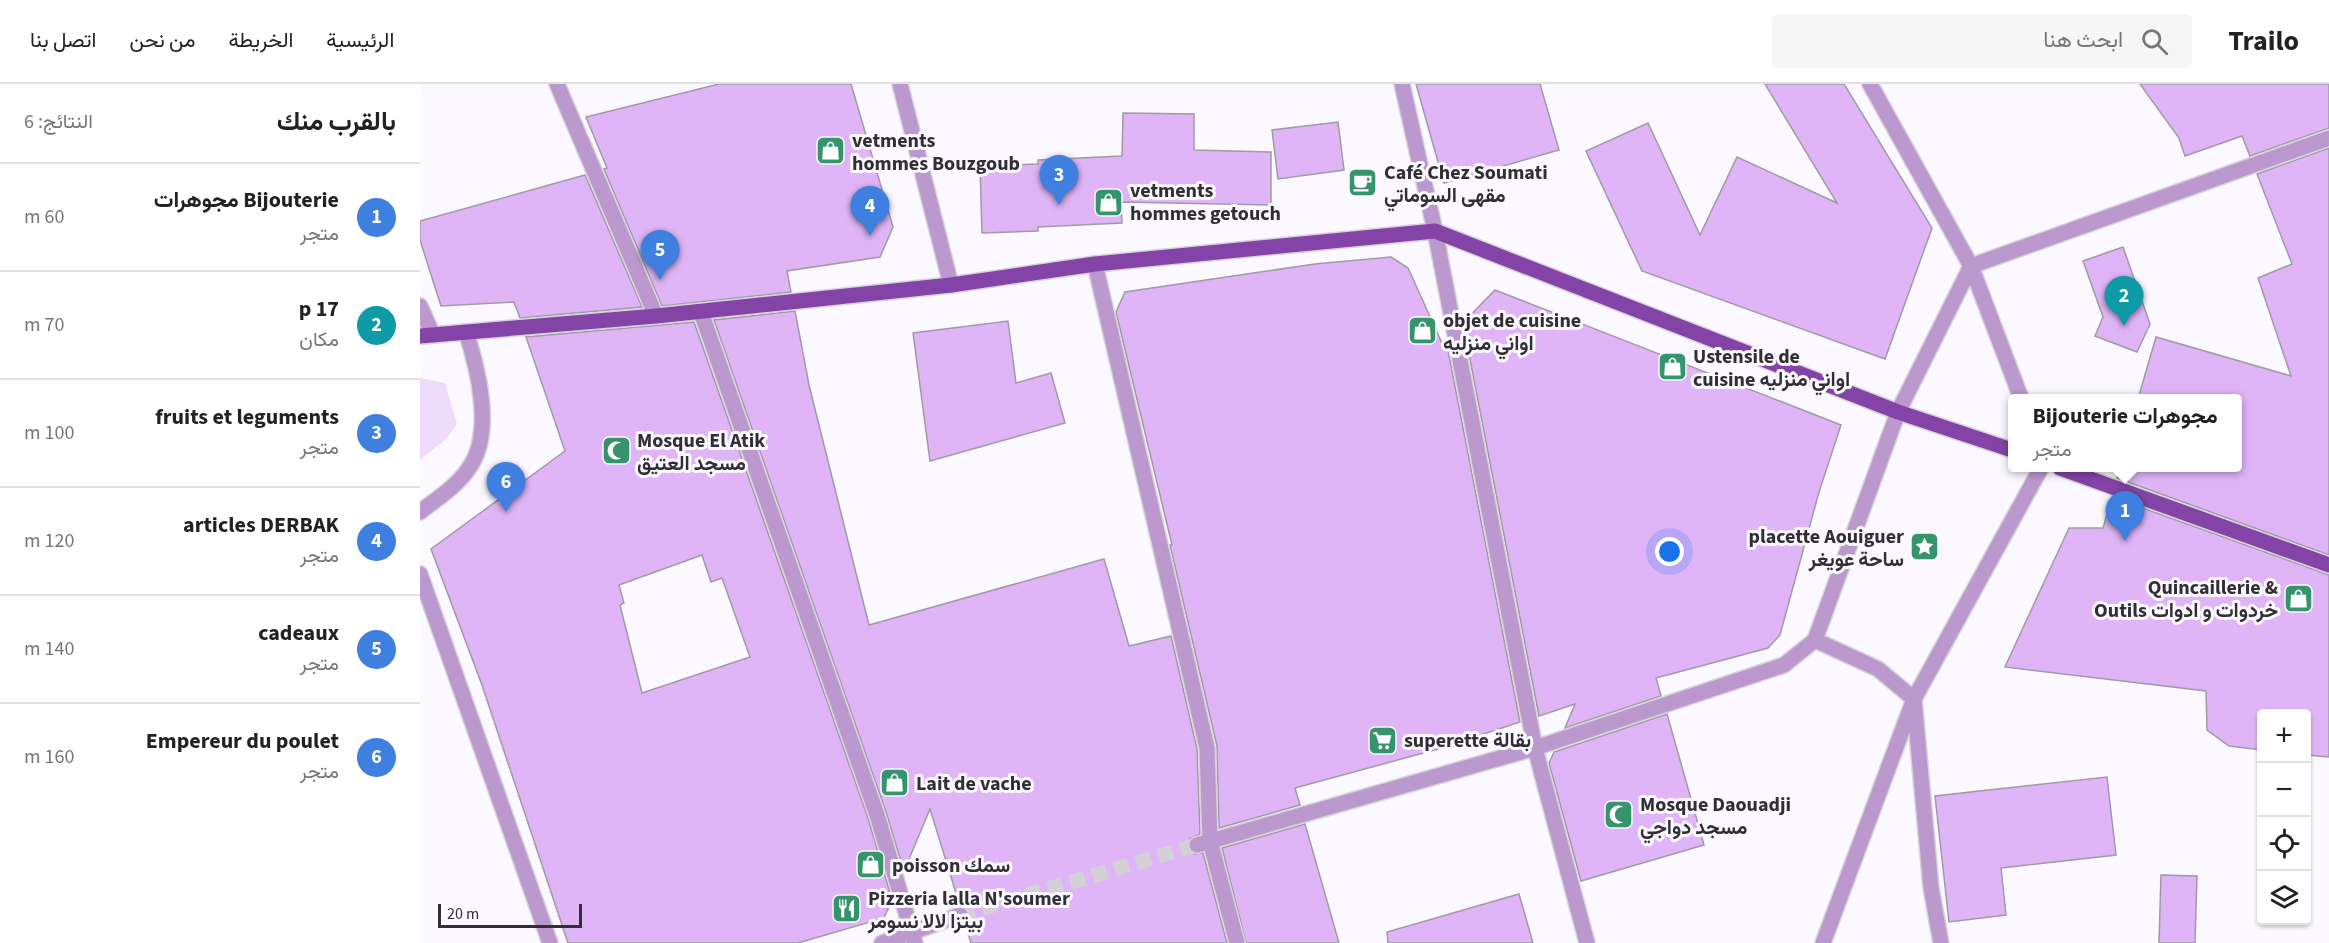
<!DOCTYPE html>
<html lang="ar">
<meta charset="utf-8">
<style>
body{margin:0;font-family:"Source Sans 3",Vazirmatn,sans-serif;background:#f6f6f6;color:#222;direction:rtl}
.controls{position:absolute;right:18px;bottom:18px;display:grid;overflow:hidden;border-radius:6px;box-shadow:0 2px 4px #0004}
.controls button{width:54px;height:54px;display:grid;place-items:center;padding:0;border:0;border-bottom:2px solid #e0e0e0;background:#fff;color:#222;font:30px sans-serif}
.scale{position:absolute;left:18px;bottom:15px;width:144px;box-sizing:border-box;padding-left:6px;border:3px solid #312f33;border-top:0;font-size:16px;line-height:21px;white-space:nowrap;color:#312f33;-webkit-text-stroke:4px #fcf8ff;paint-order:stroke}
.you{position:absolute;left:1250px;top:468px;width:21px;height:21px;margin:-15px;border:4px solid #fff;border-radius:50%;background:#1a73e8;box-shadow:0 0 0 9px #1a73e833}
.badge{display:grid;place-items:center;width:39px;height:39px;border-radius:50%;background:#35946c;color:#fff;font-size:20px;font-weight:700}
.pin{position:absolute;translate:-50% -50px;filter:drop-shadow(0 2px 3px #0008)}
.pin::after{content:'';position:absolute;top:32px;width:21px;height:18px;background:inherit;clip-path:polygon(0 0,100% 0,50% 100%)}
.popup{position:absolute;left:1588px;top:310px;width:234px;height:78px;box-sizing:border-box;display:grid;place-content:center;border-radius:6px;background:#fff;filter:drop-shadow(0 2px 4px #0005);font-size:20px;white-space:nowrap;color:#767676}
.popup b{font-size:22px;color:#222}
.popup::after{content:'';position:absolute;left:50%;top:100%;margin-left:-12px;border:12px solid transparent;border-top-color:#fff}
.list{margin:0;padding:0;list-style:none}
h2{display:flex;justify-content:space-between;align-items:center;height:78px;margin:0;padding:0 24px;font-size:26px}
h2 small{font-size:20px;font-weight:400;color:#767676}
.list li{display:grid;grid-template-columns:39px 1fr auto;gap:18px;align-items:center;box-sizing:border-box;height:108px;padding:0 24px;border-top:2px solid #e0e0e0}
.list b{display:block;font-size:22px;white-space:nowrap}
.list p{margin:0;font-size:20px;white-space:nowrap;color:#767676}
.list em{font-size:20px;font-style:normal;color:#767676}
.icon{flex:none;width:33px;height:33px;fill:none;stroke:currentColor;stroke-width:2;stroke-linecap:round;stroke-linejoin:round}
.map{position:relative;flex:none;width:1909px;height:859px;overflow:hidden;direction:ltr}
header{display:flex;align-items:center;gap:36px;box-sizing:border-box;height:84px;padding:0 30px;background:#fff;border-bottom:2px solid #e0e0e0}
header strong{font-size:28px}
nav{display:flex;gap:33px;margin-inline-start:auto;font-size:21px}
.search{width:420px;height:54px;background:#f6f6f6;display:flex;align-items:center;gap:15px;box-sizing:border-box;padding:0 21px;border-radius:6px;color:#767676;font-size:22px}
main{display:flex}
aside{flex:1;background:#fff}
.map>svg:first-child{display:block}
.green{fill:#eedafb}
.building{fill:#dfb5f8;stroke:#a09aa4;stroke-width:1.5;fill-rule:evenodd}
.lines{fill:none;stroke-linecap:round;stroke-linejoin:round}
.minor-tunnel{stroke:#d3d0d6;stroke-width:15;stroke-dasharray:15 8;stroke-linecap:butt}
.minor-casing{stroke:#d7d4da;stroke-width:18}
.major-casing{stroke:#d7d4da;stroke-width:18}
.minor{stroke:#bb99cf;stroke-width:15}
.major{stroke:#8443a6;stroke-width:15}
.labels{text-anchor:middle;stroke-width:6;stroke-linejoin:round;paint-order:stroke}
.poi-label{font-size:20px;font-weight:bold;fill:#312f33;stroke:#fcf8ff;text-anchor:start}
</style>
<header>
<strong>Trailo</strong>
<div class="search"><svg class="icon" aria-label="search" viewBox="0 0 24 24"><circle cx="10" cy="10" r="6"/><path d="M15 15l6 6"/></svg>ابحث هنا</div>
<nav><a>الرئيسية</a><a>الخريطة</a><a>من نحن</a><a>اتصل بنا</a></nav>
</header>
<main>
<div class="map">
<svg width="1909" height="859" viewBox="0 0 1909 859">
<rect width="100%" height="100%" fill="#fcf8ff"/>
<path class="green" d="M0,294l25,5 12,41 -11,15 -26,21z"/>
<g class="building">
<path d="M299,0h132l42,143 -13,30 -93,14 4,21 -129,14 -58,-137 3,-1 -21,-51z"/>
<path d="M996,0h124l19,66 -115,33z"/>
<path d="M1345,0h79l88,144 -47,131 -243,-88 -56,-120 62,-28 52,112 37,-78 100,46z"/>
<path d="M1720,0h189v44l-79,28 -8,-20 -57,20 -6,-18z"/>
<path d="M703,29l71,1v36l77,2v53l-150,-3 1,21 -84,4v4l-56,2 -2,-67 58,-2v-4l84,-4z"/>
<path d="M918,38l6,48 -66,9 -6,-49z"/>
<path d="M1909,64v407l-212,-77 3,-10h118v-69h-100l18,-62 135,39 -33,-98 34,-14 -35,-90z"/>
<path d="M165,91l57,132 -122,11 -6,-16 -73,4 -21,-66v-19z"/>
<path d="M1703,163l27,77 -13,28 -42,-16 8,-19 -20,-56z"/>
<path d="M971,173l17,11 34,75 4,-3 74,382 -82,27 -143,39 5,17 -81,23 -2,-82 -47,-201h2l-56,-233 9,-20 190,-28z"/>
<path d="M1075,206l346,135 -22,67 -39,143 -12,13 -112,30 5,18 -96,32 10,-24 -36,12 -76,-393z"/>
<path d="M375,227l14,74 60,240 235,-66 25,87 42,-10 26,113 3,85 -10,5 -2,8 6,7 9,-1 24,90h-256l-6,-20 4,-11 -3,-5 -6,-1 -30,-97 -26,62 -18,-59 -172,-492z"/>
<path d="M588,237l8,62 35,-10 14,50 -135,38 -17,-128z"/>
<path d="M274,238l174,496 24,82 -8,18 -86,25h-230l-86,-258 -51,-136 134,-98 -39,-114zM282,471l9,27 11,-4 28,79 -108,36 -22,-88 4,-2 -5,-18z"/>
<path d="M1692,413l217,78v182l-22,-2v-41h-45v36l-33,-4 -22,-16 -1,-39 -201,-24 64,-139h34z"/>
<path d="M1247,630l37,131 -123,36 -32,-118 5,-11z"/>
<path d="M1687,693l9,78 -115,13 5,47 -57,7 -14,-126z"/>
<path d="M885,740l34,119h-93l-24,-95z"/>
<path d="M1741,791l36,1 -2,67h-36z"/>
<path d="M1099,810l14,49h-145l-1,-11z"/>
</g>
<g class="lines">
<path class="minor-tunnel" d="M540,831l237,-70"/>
<defs>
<g id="minor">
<path d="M137,0l99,232"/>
<path d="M480,0l51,201"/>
<path d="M982,0l33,147 100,517 52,195"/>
<path d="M1450,0l101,182 50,132"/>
<path d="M675,180l112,484 3,93 27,102"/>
<path d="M1551,182l358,-128"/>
<path d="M0,222l13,29"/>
<path d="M281,228l176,503 38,128"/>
<path d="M0,428c18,-14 39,-27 51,-47 22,-35 7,-96 -5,-133"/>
<path d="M0,490l130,369"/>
<path d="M1395,556l83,-228 73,-146"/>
<path d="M777,761l338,-97 249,-83 31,-25 63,29 36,30 17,189 10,55"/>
<path d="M462,859l78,-28"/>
<path d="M1403,859l91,-244 127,-231"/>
</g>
<g id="major">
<path d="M0,252l236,-20 295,-31 144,-21 340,-33 463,181 114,38"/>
<path d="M1640,384l269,97"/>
</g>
</defs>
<use href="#minor" class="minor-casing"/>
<use href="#major" class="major-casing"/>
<use href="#minor" class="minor"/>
<use href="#major" class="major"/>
</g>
<defs>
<symbol id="shop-square" viewBox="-11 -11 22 22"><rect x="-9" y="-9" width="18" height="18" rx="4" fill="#35946c" stroke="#fcf8ff"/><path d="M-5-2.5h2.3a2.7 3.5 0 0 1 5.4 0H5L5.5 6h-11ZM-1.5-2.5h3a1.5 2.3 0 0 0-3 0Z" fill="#fff"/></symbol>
<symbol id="cafe-square" viewBox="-11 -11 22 22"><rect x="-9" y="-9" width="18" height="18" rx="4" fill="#35946c" stroke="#fcf8ff"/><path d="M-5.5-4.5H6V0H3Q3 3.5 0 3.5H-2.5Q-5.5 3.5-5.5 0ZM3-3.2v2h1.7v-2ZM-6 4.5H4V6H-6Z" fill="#fff"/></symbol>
<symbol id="mosque-square" viewBox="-11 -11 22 22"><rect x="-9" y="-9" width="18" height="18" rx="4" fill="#35946c" stroke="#fcf8ff"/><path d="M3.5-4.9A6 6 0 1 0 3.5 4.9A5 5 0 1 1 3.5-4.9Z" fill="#fff"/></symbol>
<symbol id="sight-square" viewBox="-11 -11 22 22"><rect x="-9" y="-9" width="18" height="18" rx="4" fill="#35946c" stroke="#fcf8ff"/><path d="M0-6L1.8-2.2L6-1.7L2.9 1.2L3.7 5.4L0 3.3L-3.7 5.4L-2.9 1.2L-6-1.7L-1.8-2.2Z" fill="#fff"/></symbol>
<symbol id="supermarket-square" viewBox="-11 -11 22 22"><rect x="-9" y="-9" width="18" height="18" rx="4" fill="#35946c" stroke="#fcf8ff"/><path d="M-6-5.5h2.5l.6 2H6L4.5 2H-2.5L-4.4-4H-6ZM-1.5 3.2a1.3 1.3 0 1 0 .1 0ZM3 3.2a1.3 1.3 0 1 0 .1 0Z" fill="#fff"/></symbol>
<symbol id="restaurant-square" viewBox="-11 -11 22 22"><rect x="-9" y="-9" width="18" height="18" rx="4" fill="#35946c" stroke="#fcf8ff"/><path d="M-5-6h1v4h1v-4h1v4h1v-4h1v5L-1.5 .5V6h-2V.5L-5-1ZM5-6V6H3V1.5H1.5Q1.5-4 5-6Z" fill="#fff"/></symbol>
</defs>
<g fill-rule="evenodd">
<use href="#shop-square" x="394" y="50" width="33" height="33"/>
<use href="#cafe-square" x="926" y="82" width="33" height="33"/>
<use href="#shop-square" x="672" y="102" width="33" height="33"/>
<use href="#shop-square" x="986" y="230" width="33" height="33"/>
<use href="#shop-square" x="1236" y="266" width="33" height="33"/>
<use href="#mosque-square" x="180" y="350" width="33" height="33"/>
<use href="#sight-square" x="1488" y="446" width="33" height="33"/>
<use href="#shop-square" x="1862" y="498" width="33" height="33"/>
<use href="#supermarket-square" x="946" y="640" width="33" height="33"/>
<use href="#shop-square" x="458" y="682" width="33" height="33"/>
<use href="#mosque-square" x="1182" y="714" width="33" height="33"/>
<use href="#shop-square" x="434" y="764" width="33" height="33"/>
<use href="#restaurant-square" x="410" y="808" width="33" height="33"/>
</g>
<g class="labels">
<g class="poi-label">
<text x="432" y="63">vetments<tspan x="432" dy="23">hommes Bouzgoub</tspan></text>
<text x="964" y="95">Café Chez Soumati<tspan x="964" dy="23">مقهى السوماتي</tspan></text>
<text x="710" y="113">vetments<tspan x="710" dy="23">hommes getouch</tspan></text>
<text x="1023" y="243">objet de cuisine<tspan x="1023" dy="23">اواني منزليه</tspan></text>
<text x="1273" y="279">Ustensile de<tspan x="1273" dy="23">cuisine اواني منزليه</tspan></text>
<text x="217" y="363">Mosque El Atik<tspan x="217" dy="23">مسجد العتيق</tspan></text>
<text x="1484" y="459" text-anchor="end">placette Aouiguer<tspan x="1484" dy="23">ساحة عويغر</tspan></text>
<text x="1858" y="510" text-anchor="end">Quincaillerie &amp;<tspan x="1858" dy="23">Outils خردوات و ادوات</tspan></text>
<text x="984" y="663">superette بقالة</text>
<text x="496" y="706">Lait de vache</text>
<text x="1220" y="727">Mosque Daouadji<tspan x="1220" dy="23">مسجد دواجي</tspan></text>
<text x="472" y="788">poisson سمك</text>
<text x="448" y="821">Pizzeria lalla N'soumer<tspan x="448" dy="23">بيتزا لالا نسومر</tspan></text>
</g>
</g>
</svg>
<div class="controls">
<button>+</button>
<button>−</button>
<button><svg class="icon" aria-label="locate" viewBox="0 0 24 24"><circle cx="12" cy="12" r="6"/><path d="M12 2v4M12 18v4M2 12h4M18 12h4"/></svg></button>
<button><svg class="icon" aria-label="layers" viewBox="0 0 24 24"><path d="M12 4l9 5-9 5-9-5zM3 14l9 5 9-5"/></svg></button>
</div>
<div class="scale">20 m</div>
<div class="you"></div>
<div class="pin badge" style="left:1705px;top:457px;background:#3f7fe0">1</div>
<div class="popup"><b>Bijouterie مجوهرات</b>متجر</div>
<div class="pin badge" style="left:1704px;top:242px;background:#0f9aa8">2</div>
<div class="pin badge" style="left:639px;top:121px;background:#3f7fe0">3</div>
<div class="pin badge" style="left:450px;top:152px;background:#3f7fe0">4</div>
<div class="pin badge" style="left:240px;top:196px;background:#3f7fe0">5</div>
<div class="pin badge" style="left:86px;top:428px;background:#3f7fe0">6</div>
</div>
<aside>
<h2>بالقرب منك<small>النتائج: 6</small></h2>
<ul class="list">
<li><span class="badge" style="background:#3f7fe0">1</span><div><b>Bijouterie مجوهرات</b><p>متجر</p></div><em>60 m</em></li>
<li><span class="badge" style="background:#0f9aa8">2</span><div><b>p 17</b><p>مكان</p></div><em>70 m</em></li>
<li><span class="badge" style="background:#3f7fe0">3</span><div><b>fruits et leguments</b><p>متجر</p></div><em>100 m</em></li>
<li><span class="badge" style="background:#3f7fe0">4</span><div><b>articles DERBAK</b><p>متجر</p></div><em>120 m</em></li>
<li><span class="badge" style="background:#3f7fe0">5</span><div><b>cadeaux</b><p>متجر</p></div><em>140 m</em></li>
<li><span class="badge" style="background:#3f7fe0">6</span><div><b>Empereur du poulet</b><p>متجر</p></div><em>160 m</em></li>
</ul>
</aside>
</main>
